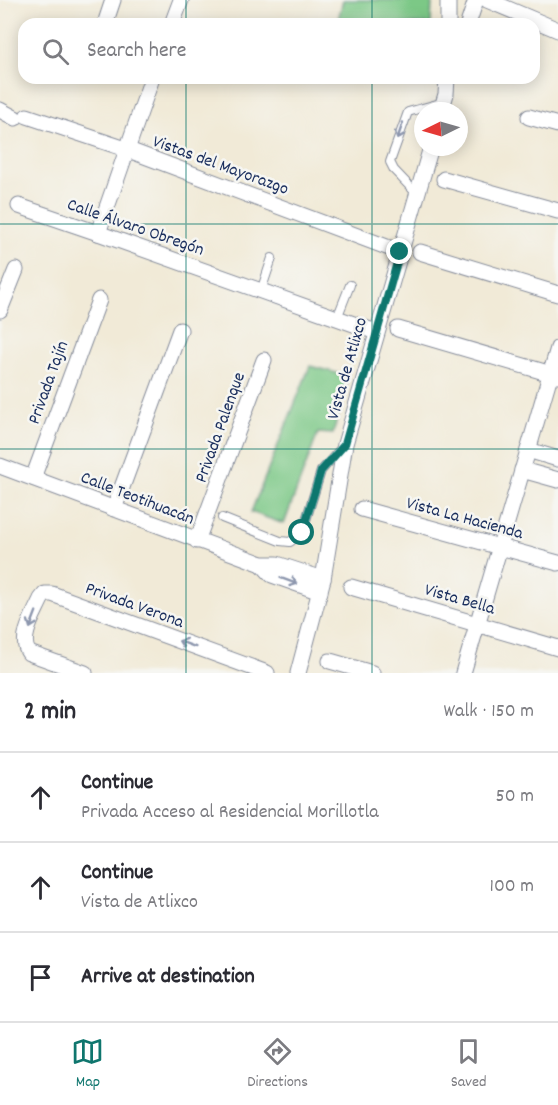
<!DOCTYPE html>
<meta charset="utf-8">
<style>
body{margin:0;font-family:Dekko,sans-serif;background:#f2f2f3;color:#2b2b33}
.compass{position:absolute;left:414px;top:102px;width:54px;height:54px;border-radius:50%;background:#fff;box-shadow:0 3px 15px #0003;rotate:265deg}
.stop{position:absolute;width:18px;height:18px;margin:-14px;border:4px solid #0f766e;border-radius:50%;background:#fff}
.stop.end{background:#0f766e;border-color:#fff;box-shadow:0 2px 6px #0008}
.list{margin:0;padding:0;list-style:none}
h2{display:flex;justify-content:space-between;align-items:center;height:78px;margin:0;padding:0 24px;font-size:26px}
h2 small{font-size:20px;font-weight:400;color:#7c7c81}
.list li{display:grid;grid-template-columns:39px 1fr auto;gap:18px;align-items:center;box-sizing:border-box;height:90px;padding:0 24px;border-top:2px solid #e1e1e2}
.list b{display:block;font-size:22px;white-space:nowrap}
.list p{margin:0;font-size:20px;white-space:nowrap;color:#7c7c81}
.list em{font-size:20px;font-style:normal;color:#7c7c81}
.icon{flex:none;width:33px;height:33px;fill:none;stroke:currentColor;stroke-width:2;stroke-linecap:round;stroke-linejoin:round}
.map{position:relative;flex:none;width:558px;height:673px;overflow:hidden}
.search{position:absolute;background:#fff;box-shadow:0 3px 15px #0003;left:18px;right:18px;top:18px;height:66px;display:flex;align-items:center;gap:15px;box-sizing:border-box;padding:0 21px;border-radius:18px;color:#7c7c81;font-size:22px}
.sheet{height:348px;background:#fff}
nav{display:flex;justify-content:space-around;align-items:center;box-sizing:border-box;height:84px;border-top:2px solid #e1e1e2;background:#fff;font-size:16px;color:#7c7c81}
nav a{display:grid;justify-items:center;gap:3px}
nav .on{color:#0f766e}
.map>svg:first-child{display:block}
.green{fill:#7cc886;stroke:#4c7c72;stroke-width:1.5}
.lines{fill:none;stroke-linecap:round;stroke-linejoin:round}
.lane-casing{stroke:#868c9a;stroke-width:10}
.street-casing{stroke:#868c9a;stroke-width:17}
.lane{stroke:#fff;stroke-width:8}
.street{stroke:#fff;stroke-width:15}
.oneway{stroke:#8d97ae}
.route{stroke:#0f766e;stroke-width:8}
.grid{fill:none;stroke:#0f766e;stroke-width:1.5;stroke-opacity:0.55}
.labels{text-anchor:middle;stroke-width:5;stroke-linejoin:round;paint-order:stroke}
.street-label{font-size:18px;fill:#1b2f5e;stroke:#f6f6f2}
</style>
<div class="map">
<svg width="558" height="673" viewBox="0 0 558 673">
<rect width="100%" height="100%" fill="#f6f6f2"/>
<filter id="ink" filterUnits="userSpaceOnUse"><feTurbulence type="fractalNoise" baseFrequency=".0167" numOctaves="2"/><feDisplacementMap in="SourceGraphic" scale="12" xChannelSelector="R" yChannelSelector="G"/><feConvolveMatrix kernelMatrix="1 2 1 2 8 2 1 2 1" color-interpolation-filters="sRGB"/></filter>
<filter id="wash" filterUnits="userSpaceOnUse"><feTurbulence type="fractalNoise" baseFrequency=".008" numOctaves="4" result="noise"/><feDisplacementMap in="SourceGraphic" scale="24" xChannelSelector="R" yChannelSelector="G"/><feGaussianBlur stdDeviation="1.35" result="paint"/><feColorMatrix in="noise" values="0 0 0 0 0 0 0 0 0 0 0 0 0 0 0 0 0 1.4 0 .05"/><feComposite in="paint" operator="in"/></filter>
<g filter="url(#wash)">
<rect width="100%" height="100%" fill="#f1ead7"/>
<g class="green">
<path d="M343,0h89l-1,24h-94z"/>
<path d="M310,366l38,10 -15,58 -15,-1 -34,91 -33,-12z"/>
</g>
</g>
<g filter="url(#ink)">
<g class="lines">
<defs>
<g id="lane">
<path d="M417,194l-23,-24 -4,-8 18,-50 36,-10"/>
<path d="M261,291l11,-33"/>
<path d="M337,318l13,-33"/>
<path d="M222,518l58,23 10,1 12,-9 19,-62 21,-24"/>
</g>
<g id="street">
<path d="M487,0l71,30"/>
<path d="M105,24l8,-24"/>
<path d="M172,24l9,-24"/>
<path d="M448,24v-24"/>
<path d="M468,24l8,-24"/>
<path d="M0,110l15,8"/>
<path d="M441,111l5,-17 1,-16"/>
<path d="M27,116l99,33 274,103"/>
<path d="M529,117l29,8"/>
<path d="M444,179l114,32"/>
<path d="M19,206l79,27 278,99"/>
<path d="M98,233l54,-155"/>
<path d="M420,252l138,42"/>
<path d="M0,310l16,-40"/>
<path d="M398,329l160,47"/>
<path d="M528,450l30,9"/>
<path d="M0,466l262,98h15l46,15"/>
<path d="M522,470l36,10"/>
<path d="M33,478l66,-178"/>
<path d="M114,509l66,-179"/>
<path d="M362,509l196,54"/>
<path d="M197,541l67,-181"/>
<path d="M262,564l10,11 48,17"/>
<path d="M351,587l207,61"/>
<path d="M330,661l42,12"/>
<path d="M85,673l-56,-20c-11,-14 6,-40 12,-54l4,-5h7l215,79"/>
<path d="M298,673l25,-94 22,-135 86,-297"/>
<path d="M463,673l95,-325"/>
</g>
</defs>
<use href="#lane" class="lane-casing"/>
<use href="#street" class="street-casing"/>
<use href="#lane" class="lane"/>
<use href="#street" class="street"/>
</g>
<defs><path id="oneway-shaft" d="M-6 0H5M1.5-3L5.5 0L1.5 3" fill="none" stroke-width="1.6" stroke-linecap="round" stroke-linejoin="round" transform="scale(1.5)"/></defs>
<g class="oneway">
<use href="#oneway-shaft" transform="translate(400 131) rotate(109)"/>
<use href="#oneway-shaft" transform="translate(289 581) rotate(20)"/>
<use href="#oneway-shaft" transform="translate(33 620) rotate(111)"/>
<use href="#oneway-shaft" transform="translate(187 644) rotate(-160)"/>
</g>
</g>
<g class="lines" filter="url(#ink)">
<path class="route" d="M302,533l19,-62 24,-27 55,-192"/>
</g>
<path class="grid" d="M186,0v24M372,0v24M186,78v595M372,78v595M0,224h558M0,449h558"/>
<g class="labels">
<g class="street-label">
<text transform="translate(221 164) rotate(20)" y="6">Vistas del Mayorazgo</text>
<text transform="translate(136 226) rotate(19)" y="6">Calle Álvaro Obregón</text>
<text transform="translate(346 368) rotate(-74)" y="6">Vista de Atlixco</text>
<text transform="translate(47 382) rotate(-70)" y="6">Privada Tajín</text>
<text transform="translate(219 427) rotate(-70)" y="6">Privada Palenque</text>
<text transform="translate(138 497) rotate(21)" y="6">Calle Teotihuacán</text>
<text transform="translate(465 517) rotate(15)" y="6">Vista La Hacienda</text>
<text transform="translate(460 598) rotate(16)" y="6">Vista Bella</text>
<text transform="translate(135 604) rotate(20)" y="6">Privada Verona</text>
</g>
</g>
</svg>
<svg class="compass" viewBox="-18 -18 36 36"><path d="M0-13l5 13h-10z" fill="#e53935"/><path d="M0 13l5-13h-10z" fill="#7c7c81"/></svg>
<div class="stop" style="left:302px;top:533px"></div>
<div class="stop end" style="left:400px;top:252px"></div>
<div class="search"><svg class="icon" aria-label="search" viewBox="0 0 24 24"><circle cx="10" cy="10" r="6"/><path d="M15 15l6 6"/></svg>Search here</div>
</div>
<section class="sheet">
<h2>2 min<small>Walk · 150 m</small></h2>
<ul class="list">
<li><svg class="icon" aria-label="ahead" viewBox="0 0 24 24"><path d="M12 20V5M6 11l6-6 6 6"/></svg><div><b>Continue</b><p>Privada Acceso al Residencial Morillotla</p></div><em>50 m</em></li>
<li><svg class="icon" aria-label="ahead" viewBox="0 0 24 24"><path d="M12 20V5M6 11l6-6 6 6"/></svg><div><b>Continue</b><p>Vista de Atlixco</p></div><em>100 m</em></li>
<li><svg class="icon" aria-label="arrive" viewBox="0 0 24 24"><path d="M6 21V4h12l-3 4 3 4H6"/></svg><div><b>Arrive at destination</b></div></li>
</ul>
</section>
<nav>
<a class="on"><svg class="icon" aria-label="map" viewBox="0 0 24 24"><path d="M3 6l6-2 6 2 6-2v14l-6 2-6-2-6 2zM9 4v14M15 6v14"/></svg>Map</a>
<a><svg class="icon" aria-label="directions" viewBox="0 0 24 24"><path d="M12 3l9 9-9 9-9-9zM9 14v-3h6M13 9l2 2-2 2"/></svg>Directions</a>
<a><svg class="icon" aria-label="saved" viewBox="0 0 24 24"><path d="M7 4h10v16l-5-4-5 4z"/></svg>Saved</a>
</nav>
